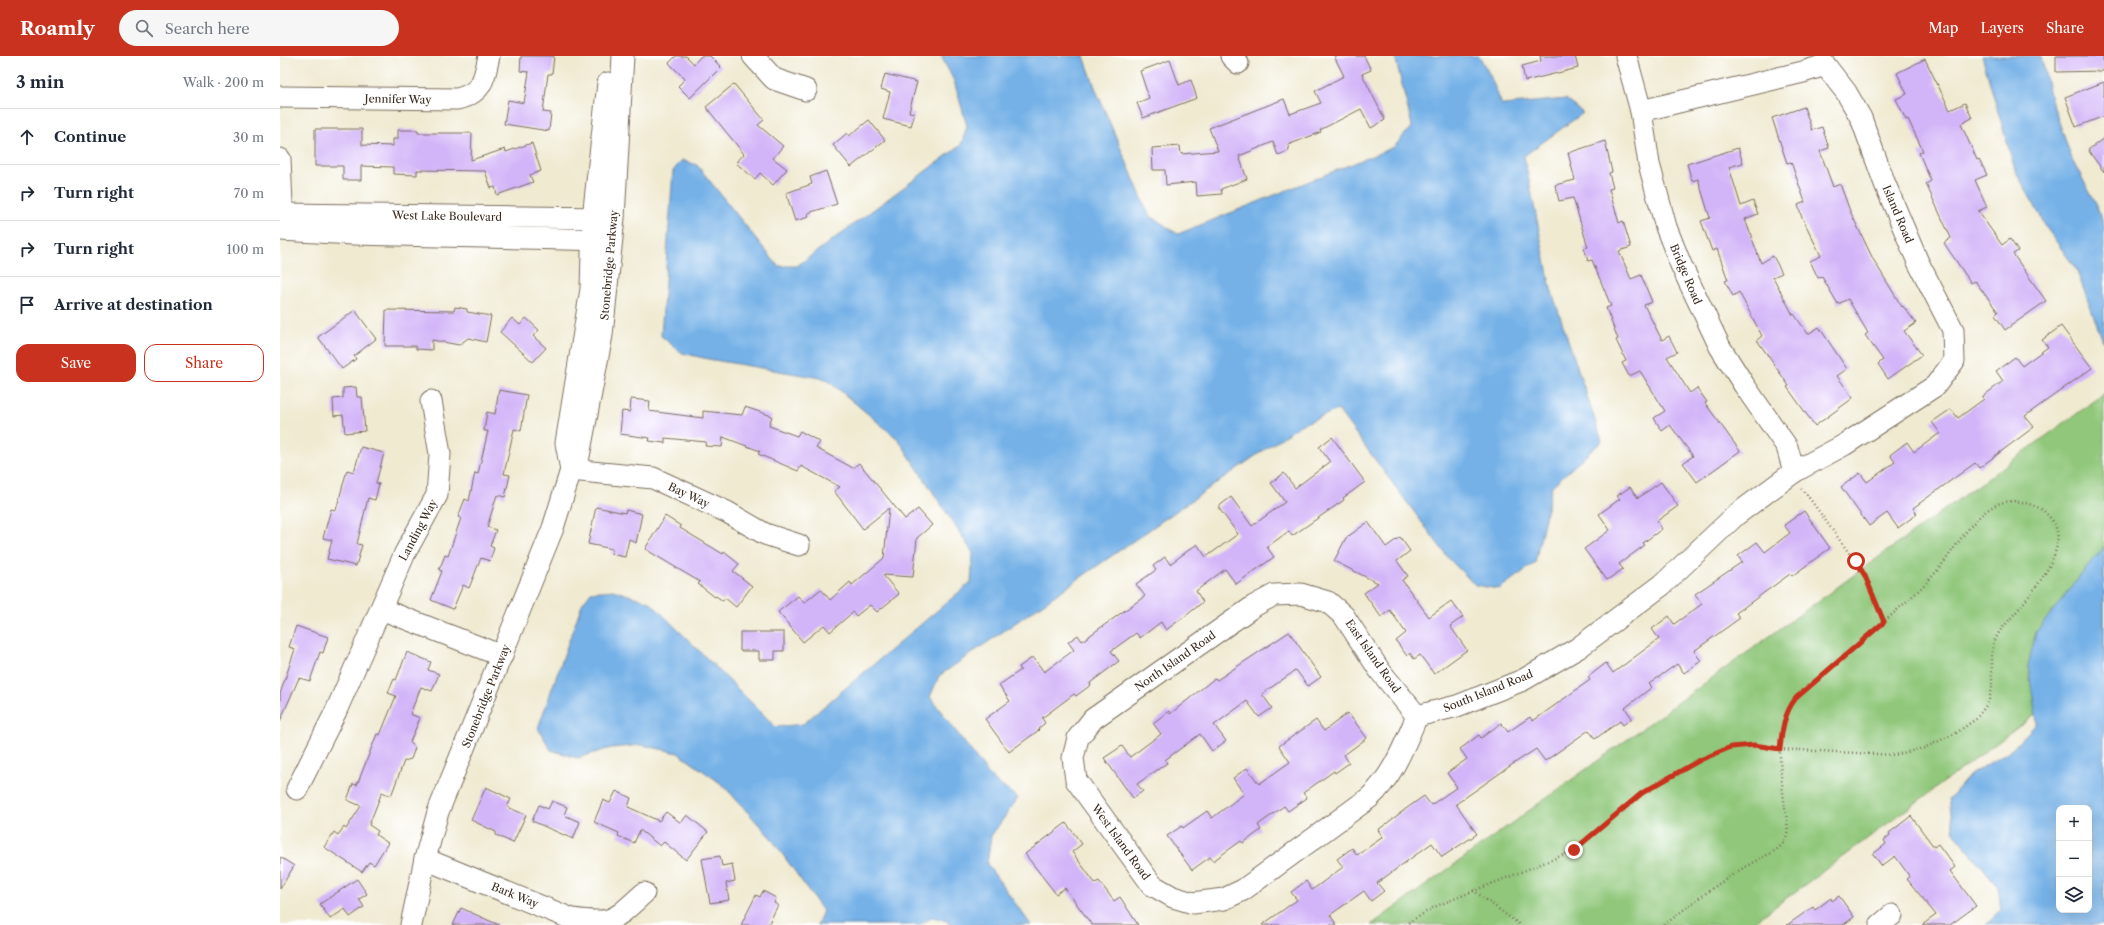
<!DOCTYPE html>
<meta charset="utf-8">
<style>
body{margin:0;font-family:"Libre Caslon Text",serif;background:#f6f6f7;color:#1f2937}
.controls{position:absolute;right:12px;bottom:12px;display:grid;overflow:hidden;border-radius:8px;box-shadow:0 4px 16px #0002}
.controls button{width:36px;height:36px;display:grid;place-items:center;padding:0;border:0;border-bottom:1px solid #e0e1e3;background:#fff;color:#1f2937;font:20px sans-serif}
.stop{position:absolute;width:12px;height:12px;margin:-9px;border:3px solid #c8321e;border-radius:50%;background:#fff}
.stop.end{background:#c8321e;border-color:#fff;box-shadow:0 1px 4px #0008}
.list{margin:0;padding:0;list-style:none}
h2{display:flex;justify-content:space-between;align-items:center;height:52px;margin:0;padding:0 16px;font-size:17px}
h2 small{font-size:13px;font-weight:400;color:#747a83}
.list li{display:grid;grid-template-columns:26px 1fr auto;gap:12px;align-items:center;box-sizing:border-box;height:56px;padding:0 16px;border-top:1px solid #e0e1e3}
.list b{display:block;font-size:15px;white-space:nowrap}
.list em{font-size:13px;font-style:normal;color:#747a83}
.actions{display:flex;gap:8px;padding:12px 16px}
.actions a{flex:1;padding:9px 0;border:1px solid #c8321e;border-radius:12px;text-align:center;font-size:14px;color:#c8321e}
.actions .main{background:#c8321e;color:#fff}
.icon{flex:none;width:22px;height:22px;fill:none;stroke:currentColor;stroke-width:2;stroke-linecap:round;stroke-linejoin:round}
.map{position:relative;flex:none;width:1824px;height:869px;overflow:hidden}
header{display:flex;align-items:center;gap:24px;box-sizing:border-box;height:56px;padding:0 20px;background:#c8321e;color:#fff}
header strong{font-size:19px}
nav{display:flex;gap:22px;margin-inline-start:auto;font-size:14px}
.search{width:280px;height:36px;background:#f6f6f7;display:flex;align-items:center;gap:10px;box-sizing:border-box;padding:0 14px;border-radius:22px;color:#747a83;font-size:15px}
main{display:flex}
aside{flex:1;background:#fff}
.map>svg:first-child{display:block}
.green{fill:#90c77a;stroke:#66784c}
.water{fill:#75b1e7;stroke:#586e82;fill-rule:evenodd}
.building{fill:#d2b4f8}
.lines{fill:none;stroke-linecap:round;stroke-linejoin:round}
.minor-casing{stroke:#7a6d5d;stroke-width:23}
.path{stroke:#7a6d5d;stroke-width:2.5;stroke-dasharray:1 3;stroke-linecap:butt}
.minor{stroke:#fff;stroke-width:21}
.route{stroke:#c8321e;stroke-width:5}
.labels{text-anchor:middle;stroke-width:4;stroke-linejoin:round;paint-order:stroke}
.street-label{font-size:11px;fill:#3b2a1e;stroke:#fff}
</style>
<header>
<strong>Roamly</strong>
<div class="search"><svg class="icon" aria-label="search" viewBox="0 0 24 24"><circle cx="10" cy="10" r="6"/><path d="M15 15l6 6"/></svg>Search here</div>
<nav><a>Map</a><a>Layers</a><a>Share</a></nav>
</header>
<main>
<aside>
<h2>3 min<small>Walk · 200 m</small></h2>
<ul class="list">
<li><svg class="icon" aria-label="ahead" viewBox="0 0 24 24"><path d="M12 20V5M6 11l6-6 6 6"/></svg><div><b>Continue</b></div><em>30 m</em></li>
<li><svg class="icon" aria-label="right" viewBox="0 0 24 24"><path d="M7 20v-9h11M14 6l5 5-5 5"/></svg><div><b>Turn right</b></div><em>70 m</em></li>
<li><svg class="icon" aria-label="right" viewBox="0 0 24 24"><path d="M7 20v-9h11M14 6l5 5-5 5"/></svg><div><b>Turn right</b></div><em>100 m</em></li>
<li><svg class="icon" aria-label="arrive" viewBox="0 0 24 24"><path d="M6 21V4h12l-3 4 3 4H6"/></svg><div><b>Arrive at destination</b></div></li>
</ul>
<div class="actions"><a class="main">Save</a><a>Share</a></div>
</aside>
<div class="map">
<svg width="1824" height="869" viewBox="0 0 1824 869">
<rect width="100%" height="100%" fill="#fff"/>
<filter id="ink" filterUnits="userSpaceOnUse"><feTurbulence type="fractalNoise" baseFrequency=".025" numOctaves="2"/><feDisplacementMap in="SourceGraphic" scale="8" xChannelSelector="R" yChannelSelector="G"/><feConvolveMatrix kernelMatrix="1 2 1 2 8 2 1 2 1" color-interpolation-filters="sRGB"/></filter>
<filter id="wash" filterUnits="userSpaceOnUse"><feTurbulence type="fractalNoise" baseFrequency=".012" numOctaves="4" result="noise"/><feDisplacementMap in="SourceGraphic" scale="16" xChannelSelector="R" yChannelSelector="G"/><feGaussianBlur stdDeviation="0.9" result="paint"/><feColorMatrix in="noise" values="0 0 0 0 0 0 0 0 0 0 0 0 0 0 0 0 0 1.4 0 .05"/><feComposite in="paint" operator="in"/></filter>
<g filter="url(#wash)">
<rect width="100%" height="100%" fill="#f0ead1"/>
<path class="green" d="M1824,338v270l-354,261h-379z"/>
<g class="water">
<path d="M661,0h143l12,34 53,125 29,19 216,-87 18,-21 -17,-70h84l11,19 12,30 64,-6 17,14 -59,43 27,133 51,152 -50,45 -17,77 -36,26 -24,-4 -25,-25 -112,-150 -38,15 -361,251 -9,21 63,83 25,18 -27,38 -4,28 44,61h-81l-3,-4 -14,-4 -14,8h-102l6,-14 -52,-73 -48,-53 -45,-32 -36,-8 -31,3 -34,10 -26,-8 -13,-22 44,-124 9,-12 22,-2 37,12 126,125 27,-3 168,-142 2,-29 -75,-114 -72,-60 -118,-20 -26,-6 -21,-17 12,-165 9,-11 15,5 81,101h19l164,-121 6,-19 -13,-45z"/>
<path d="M1702,0h59l10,43 21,60 24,45 8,21v119l-28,-75 -28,-39 -33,-60z"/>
<path d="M1824,490v379h-118l15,-15 -3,-24 -44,-53 -5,-34 21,-24 42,-26 25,-26 -9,-57 8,-34zM1779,752h30v102h-30z"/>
</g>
<g id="blocks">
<g class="building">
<path d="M241,0h33l-2,18h-4l-5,38 8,1 -2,18 -45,-7 4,-24 16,3 5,-31 -9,-1z"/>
<path d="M396,0h10l8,8 7,-8h9l11,11 -31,31 -12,-12 7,-7 -16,-16z"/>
<path d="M1054,0h30l7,14 -9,4 23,46 -14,8 -10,-19 -41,21 1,2 -33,13 1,6 -11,4 -5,-13 -34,14 8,23 -26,10 1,5 -25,2 -1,-14 -30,3 -1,-15h-12l-1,-22 28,-2 1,8 37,-3 -9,-23 75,-29 6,15 31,-11 -6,-12 29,-15z"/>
<path d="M1260,0h35l3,12 -53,13 -3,-15 19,-5z"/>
<path d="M1776,0h47v15l-47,1z"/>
<path d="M1645,3l25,51 15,-7 7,15 -11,6 16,36 2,-1 8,16 -12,5 12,27 -9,4 24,34 8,-6 8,12 -5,3 33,47 -41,29 -10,-15 3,-3 -23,-31 -4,2 -27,-40 7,-5 -25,-54 5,-3 -12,-28 4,-2 -15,-32 -2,1 -10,-21 11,-5 -10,-21z"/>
<path d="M890,4l9,25 12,-5 6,18 -54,20 -6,-15 12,-5 -9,-27z"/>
<path d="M605,18l32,8 -8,30 6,1 -4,13 -28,-7 7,-27 -9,-3z"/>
<path d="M1824,26v34l-28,11 -11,-30z"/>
<path d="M454,28l30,36 -6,5 25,21 -10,12 14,11 -14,16 -13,-12 -5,6 -19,-16 8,-9 -38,-47z"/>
<path d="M1524,51l8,23 10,-3 7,21 -9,3 13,36 7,-3 10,27 23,48 29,48 1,-1 13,17 -12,8 18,24 -34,24 -10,-15 5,-4 -18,-25 3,-2 -20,-34 -10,5 -16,-27 -4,1 -8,-17 11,-5 -20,-41 -3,-10 7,-3 -14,-40 -4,1 -15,-45z"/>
<path d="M589,64l16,20 -34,27 -18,-22 14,-12 2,3z"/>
<path d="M35,73h47v16l31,1v-7h5v-9h20v3h54l-1,27 34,-11 1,3 26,-9 9,28 -11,4 3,7 -36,13 -2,-8 -4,1 -6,-17 -68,-1v5l-24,-1v-7l-32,-1v14h-18v-14h-28z"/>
<path d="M1824,82v34l-16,-22z"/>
<path d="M1325,85l7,31 -3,1 4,15 -4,1 10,34 4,-2 8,26 -12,4 12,28 10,-4 11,27 -8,3 18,35 7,-4 8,16 -10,5 23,36 7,-5 10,14 -2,1 35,48 -43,31 -14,-19 10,-7 -23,-31 -8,6 -8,-13 11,-7 -25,-40 -11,5 -7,-13 4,-2 -10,-21 2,-1 -12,-31 5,-2 -19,-46 -4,1 -4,-13 4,-1 -15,-49 -14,3 -4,-16 20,-5 -7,-27z"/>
<path d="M1458,92l5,15 -14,4 12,39 12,-5 5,13 -13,5 16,44 12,-7 9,17 -9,4 20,38 1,-1 14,20 11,-7 28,42 -10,7 16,22 -38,28 -28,-39 2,-1 -32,-46 5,-4 -23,-44 -6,4 -8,-15 3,-1 -11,-31 -5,2 -11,-30 9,-3 -12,-39 -6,2 -5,-17z"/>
<path d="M546,115l11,33 -29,9 1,4 -14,4 -9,-28 26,-9 -2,-7z"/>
<path d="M175,251l12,2v3l24,4 -5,26 -18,-4 -9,7 -27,-5v10l-16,-1v-3h-31l1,-36 68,1z"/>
<path d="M75,254l21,29 -22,17 2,3 -14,10 -24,-32z"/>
<path d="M232,262l8,7 6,-7 13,12 -6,6 13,12 -13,14 -33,-30z"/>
<path d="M1781,270l31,42 -67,48 9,11 -55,41 -4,-5 -62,45 4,6 -19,14 -11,-15 -18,13 -28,-39 19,-14 7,9 28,-20 -5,-7 17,-13 7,10 26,-19 -8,-11 19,-13 7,9 26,-19 -2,-2 21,-16 -7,-10 19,-14 7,9 26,-19 -6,-7z"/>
<path d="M76,331l1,10h5l3,34 -20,2 -2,-18 -9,1 -1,-17 10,-1v-10z"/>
<path d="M219,334l28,5 -6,36 -7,-2 -10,45 6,1 -5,22 -8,-2 -10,32 9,3 -6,16 4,2 -4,13 -9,-3 -12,30 -6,-3 -10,24 -22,-9 11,-29 -3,-1 6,-15 3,1 13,-38 -3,-1 7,-18 4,2 6,-28 3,1 10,-43h-4l3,-19 8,2z"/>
<path d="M351,343l19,2 -1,10 54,7v-7l39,4 3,-8 27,9 -3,10 28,10 3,-5 20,11 -4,6 37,20 6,-5 46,56 13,-10 14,16 -15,13 -4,39 -30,-2 16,19 -22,18 -7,-7 -14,11 -3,-4 -23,20 -6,-7 -21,17 -25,-30 20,-16 6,7 17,-14 9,11 20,-18 2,3 32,-27 5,-50 -26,21 -29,-38 6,-4 -39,-21 -3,5 -40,-17 2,-3 -37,-14 -1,10 -17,-1 1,-4 -41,-4v5l-16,-2 1,-3 -30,-4 2,-23 8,1z"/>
<path d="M1052,381l33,45 -22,16 1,2 -52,36 -3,-5 -22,16 7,10 -38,27 -11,-15 -29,22 7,11 -15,12 -22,16 -5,-8 -21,16 -4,-5 -25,18 8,10 -29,22 1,2 -15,11 -2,-2 -32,24 3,5 -7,6 1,1 -30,22 -24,-33 25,-18 -11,-16 22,-15 -2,-3 14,-10 11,15 30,-22 -6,-8 10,-7 4,6 63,-45 -9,-12 20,-14 -3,-4 12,-9 5,7 27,-20 9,13 32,-23 -20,-27 13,-10 21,29 33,-24 -14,-19 13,-10 11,15 35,-26 -11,-15z"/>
<path d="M81,391l23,6 -8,30 3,1 -4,16 -7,-2 -11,46 5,1 -6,21 -29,-7 5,-19 -9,-2 8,-29 5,1 11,-40 7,2z"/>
<path d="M1381,426l17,24 -21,15 5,8 -19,14 2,2 -26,19 4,5 -16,11 -23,-31 26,-19 -11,-16 21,-15 -3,-3 13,-9 8,11z"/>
<path d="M316,451l29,6 1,-3 16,4 -6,29 -7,-4 -4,18 -14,-3 1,-5 -24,-5z"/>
<path d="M1524,455l26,37 -38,28 -2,-2 -54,39 4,5 -46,33 7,10 -17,12 -7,-9 -28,20 3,3 -27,21 7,10 -9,7 -3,-4 -25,18 -6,-9 -44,31 -9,-12 -23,15 -57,40 21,30 -35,23 -10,-14 -55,40 7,8 -13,10 -7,-10 -34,24 7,10h-75l35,-25 -6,-8 15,-11 6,9 31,-23 -6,-8 15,-11 5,7 26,-18 -5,-7 29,-22 17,-12 7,9 26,-18 -10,-14 20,-14 -7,-10 19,-14 2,3 20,-15 7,9 22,-15 3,4 57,-41 -2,-3 18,-14 7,10 46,-34 -7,-10 17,-13 5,8 28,-20 -7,-10 47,-32 -4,-6 19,-14 8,10 25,-19 -6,-8z"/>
<path d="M385,460l16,10 -1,2 43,26 1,-2 15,12 -6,7 19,15 -16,21 -11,-9 -2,3 -7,-5 -1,1 -17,-13 2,-2 -55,-33z"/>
<path d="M1088,466l18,25 14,-10 10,14 -13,10 11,15 -6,4 27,37 22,-16 12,16 -13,9 17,24 -33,24 -14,-19 -6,4 -4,-6 -3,3 -11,-15 10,-8 -16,-23 -9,7 -17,-24 14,-10 -44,-22 12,-23z"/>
<path d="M16,570l32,11 -5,16 -3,-1 -10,29 -11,-3 -19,43v-27l15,-45 -6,-2z"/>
<path d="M460,576h44v19h-9v9h-16v-9h-19z"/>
<path d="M1009,576l32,45 -13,9 -12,-16 -34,24 10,14 -13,9 -12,-16 -33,24 12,16 -14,10 -12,-17 -35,26 2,3 -30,21 6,7 -10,7 -29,-40 18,-12 8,11 31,-23 -8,-11 16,-12 1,3 45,-36 2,2z"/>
<path d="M127,596l24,10 -3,8 11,4 -7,17 -11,-4 -11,27 10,4 -10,24 5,6 -4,11 -7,2 -13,35 -9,-4 -13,33 9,6 -2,4 12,8 -14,22 -5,-3 -7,10 -38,-25 10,-15 4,3 6,-8 2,2 15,-23 -14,-6 6,-16 4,1 20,-51 3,1 16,-39 -8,-3 6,-14 2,1z"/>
<path d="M1068,657l19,25 -23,17 5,8 -14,10 -1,-2 -31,22 4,5 -19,13 -4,-5 -26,19 3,5 -18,13 -2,-2 -28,20 -3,-4 -18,13 -25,-34 15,-10 1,2 24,-17 5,7 32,-24 -11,-16 14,-10 12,16 31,-22 -11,-16 37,-26 8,11z"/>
<path d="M206,731l25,12 -4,8 19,8 -13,28 -17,-8v-3l-25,-12z"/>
<path d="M336,735l15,7 -3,9 31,14 7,-9 15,11 6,-8 21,17 -22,28 -22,-18 -4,4 -20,-16 -6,13 -16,-7 1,-3 -25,-11 9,-22 7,3z"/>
<path d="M272,745l15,6 -3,8 16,7 -7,17 -41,-18 7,-16 9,4z"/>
<path d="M1631,760l23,31 4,-3 17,23 -5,4 26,35 -26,19h-28l14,-10 -29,-36 3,-2 -15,-21 -13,10 -9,-12 13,-10 -2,-4 6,-5 -1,-2z"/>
<path d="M786,767l16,21 -10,8 23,31 4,-2 15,20 6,-4 18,28h-46l-27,-37 -9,6 -31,-40z"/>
<path d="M440,800l2,10 10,-2 3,17 -9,2 3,17 -19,3 -8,-44z"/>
<path d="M0,801l14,9 -14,23z"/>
<path d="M77,823l10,15 -8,5 5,8 -14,10 -5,-8 -15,10 -10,-15z"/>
<path d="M483,835l13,7 -2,5 4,2 -10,20h-27l15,-30 4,2z"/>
<path d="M1559,840l15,21 -11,8h-56l26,-18 2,3 16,-12 1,3z"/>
<path d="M181,852l38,17h-46z"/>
</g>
</g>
</g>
<g filter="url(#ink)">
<use href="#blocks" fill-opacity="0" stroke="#7a6d5d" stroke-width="1"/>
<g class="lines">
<defs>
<g id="minor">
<path d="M473,0l21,23 32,11"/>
<path d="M951,0l7,7"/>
<path d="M1346,0l15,55 8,53 17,63 15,38 39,82 24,38 43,62 7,25"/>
<path d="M0,41l177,2c26,-6 27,-20 32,-43"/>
<path d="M1361,55l162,-39 22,-7"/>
<path d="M0,103l3,68"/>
<path d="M0,158l327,4"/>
<path d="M0,174l73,4 252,6"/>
<path d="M291,414l-5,-27 25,-154 2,-71 15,-135"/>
<path d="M291,414l82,8 74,34 38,22 34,11"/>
<path d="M1021,538l27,8 16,14 36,55 37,45c-13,30 -24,60 -48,82l-126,92 -19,9 -31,4 -20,-6 -21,-12 -76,-105 -3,-22 5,-20 15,-19 161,-113 20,-11z"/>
<path d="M101,553l121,47"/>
<path d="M1137,660l40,-10 66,-26 55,-32 84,-63 74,-70 58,-43 50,-27 91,-59 19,-25 -1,-31 -35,-68 -33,-78 -24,-66 -15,-26 -21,-27"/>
<path d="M17,733l39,-78 69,-158 32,-58 3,-41 -9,-53"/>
<path d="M145,803l147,60c42,6 42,1 72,-26"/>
<path d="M131,869l14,-66 13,-47 115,-284 18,-58 8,-14 23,-121 12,-117 9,-162"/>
<path d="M1600,869l12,-10"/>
</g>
</defs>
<use href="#minor" class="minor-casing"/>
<g class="path">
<path d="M1193,834l47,35"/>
<path d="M1125,869l29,-18 139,-56 69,-58 58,-33 31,-13 23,-2 26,4 115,6 29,-7 32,-15 20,-14 12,-16 4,-14v-36l2,-12 6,-10c19,-24 77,-81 51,-112 -4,-5 -8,-10 -14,-12 -14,-6 -29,-9 -43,-1 -23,12 -41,46 -58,66 -15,18 -35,34 -52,50l-19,-47 -58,-80 -6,-6"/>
<path d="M1384,869c31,-24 60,-47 95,-66 8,-4 20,-9 25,-17 6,-10 3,-22 1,-33 -4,-37 -13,-79 11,-111l88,-76"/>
</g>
<use href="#minor" class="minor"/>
</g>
</g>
<g class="lines" filter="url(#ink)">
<path class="route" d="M1294,794l68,-57 58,-33 31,-13 23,-2 26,4c2,-19 4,-36 16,-51l88,-76 -19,-46 -9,-15"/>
</g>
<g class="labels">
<g class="street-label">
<text transform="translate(118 43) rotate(1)" y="4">Jennifer Way</text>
<text transform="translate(1618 158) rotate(67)" y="4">Island Road</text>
<text transform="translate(167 160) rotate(1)" y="4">West Lake Boulevard</text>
<text transform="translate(329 209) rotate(-85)" y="4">Stonebridge Parkway</text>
<text transform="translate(1406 218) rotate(67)" y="4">Bridge Road</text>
<text transform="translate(409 439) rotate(25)" y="4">Bay Way</text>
<text transform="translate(138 474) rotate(-62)" y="4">Landing Way</text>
<text transform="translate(1093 600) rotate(55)" y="4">East Island Road</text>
<text transform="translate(895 605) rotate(-35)" y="4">North Island Road</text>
<text transform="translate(1208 635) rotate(-22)" y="4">South Island Road</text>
<text transform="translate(206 640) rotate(-68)" y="4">Stonebridge Parkway</text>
<text transform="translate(841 786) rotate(54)" y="4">West Island Road</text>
<text transform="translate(235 839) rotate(22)" y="4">Bark Way</text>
</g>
</g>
</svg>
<div class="controls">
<button>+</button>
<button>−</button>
<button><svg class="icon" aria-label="layers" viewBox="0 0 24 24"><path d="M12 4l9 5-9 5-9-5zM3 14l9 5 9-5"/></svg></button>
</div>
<div class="stop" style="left:1576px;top:505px"></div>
<div class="stop end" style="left:1294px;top:794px"></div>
</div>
</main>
